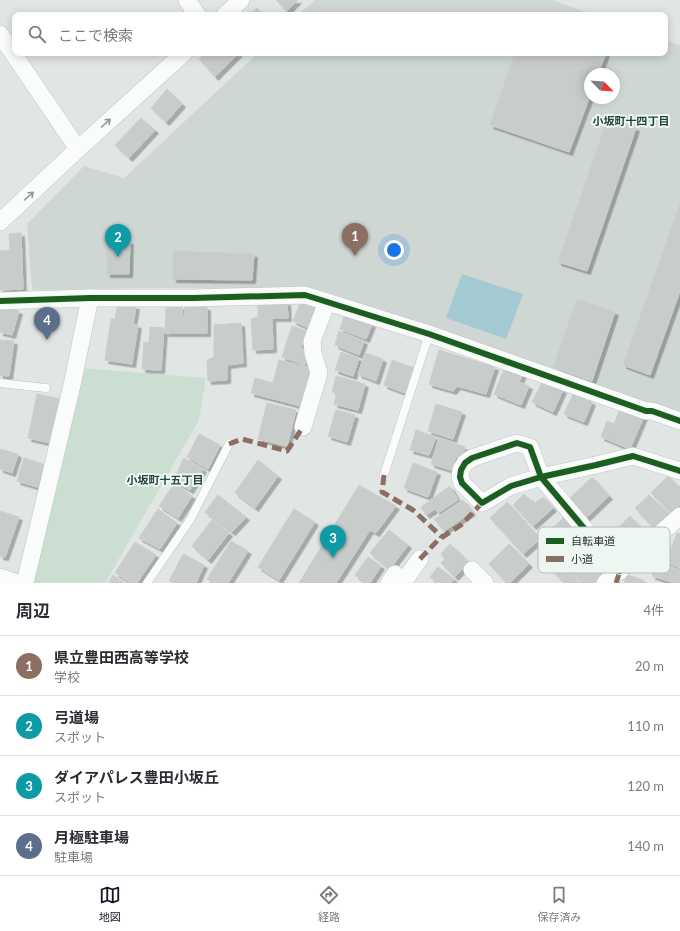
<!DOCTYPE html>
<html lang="ja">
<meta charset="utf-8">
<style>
body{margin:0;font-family:Lato,"Noto Sans JP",sans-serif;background:#f7f7f7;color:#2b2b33}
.compass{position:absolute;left:584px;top:68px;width:36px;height:36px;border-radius:50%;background:#fff;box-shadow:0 2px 10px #0003;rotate:115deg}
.you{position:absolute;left:394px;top:250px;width:14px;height:14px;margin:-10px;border:3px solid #fff;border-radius:50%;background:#1a73e8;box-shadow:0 0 0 6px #1a73e833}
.badge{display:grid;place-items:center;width:26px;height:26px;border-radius:50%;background:#111827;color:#fff;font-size:13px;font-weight:700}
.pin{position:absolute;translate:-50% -33px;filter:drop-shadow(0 1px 2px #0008)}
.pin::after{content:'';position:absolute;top:21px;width:14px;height:12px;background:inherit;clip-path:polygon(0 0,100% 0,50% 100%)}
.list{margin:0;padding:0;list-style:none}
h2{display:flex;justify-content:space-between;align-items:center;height:52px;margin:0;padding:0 16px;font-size:17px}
h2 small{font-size:13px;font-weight:400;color:#7c7c81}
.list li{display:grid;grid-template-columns:26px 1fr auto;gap:12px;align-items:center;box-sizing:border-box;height:60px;padding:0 16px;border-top:1px solid #e1e1e2}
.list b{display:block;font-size:15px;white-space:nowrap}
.list p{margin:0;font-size:13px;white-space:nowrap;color:#7c7c81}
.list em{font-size:13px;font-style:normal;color:#7c7c81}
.icon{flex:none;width:22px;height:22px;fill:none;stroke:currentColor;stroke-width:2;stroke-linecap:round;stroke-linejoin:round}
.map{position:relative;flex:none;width:680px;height:583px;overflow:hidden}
.search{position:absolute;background:#fff;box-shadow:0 2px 10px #0003;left:12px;right:12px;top:12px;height:44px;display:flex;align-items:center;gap:10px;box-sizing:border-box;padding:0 14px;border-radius:8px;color:#7c7c81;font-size:15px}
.sheet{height:292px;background:#fff}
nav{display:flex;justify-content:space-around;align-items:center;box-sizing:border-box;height:56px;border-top:1px solid #e1e1e2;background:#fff;font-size:11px;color:#7c7c81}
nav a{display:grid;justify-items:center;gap:2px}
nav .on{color:#111827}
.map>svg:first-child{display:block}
.built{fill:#cfd7d4;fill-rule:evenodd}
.green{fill:#cadfd1}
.water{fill:#a3cad2}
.building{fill:#c8cdcb;stroke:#cacfcd;filter:url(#shadow)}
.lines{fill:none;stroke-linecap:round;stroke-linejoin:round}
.service-casing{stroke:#bec3c1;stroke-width:9}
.minor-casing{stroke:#bec3c1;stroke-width:18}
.service{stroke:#fafbfb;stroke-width:8}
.minor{stroke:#fafbfb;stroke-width:17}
.quiet{stroke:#8d6e63;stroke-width:5;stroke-dasharray:10 5;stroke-linecap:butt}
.cycleway-casing{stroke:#eef6f2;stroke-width:8}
.cycleway{stroke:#1b5e20;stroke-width:6}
.oneway{stroke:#8e9996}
.labels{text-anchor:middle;stroke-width:4;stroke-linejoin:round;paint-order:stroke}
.neighbourhood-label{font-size:11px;font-weight:bold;fill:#1e473f;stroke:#eef6f2}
.key{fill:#eef6f2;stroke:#b0bdb8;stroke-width:1}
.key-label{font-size:11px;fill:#213732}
</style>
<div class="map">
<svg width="680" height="583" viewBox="0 0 680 583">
<defs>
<filter id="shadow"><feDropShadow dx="3.5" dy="3.5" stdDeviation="0" flood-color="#0004"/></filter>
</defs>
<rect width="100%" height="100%" fill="#e1e6e4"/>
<g class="built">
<path d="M315,0h237l42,15h-296z"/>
<path d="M665,40l15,6v372l-380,-129 -138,-1 -130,2 -5,-66 57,-58 40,12 134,-125h407zM590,74h24v24h-24z"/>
</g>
<path class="green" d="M80,368l126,10 -7,42 -94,163h-73z"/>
<path class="water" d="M462,274l61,20 -17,45 -60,-21z"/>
<g class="building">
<path d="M276,0h22l-11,11z"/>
<path d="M257,8l6,7h-14z"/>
<path d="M206,53h33l-24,24 -16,-18z"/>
<path d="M515,53h91l-8,21h-8v22l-21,56 -79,-27z"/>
<path d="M167,89l15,15 -16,18 -15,-14z"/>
<path d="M141,118l14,12 -26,28 -14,-13z"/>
<path d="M608,118l28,10 -49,143 -29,-9z"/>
<path d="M680,204v87l-30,84 -27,-10z"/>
<path d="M21,233l2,56 -23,1v-39l10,-1 -1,-16z"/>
<path d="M107,241h23l-1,33h-22z"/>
<path d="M173,251l81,3 -2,26 -79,-1z"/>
<path d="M577,299l38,13 -23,69 -39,-13z"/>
<path d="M301,301l18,8 -8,20 -18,-8z"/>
<path d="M287,302l1,16h-16l1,31 -20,1 -2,-31 7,-2v-13z"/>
<path d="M118,303l18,3 -3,18 5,1 -6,39 -27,-4 6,-41h4z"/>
<path d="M0,306l19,5 -7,24 -12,-3z"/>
<path d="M182,306l2,27h-19l1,-25z"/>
<path d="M185,307h22v26h-23z"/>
<path d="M345,314l27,10 -6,15 -26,-10z"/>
<path d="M241,323l2,40 -16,2v15l-19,1 -1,-21 7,-3v-32z"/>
<path d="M292,326l15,5 -6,17 9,3 -5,14 -23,-8z"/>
<path d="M150,327l14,1 -3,42 -19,-1 2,-27 5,1z"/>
<path d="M339,331l25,10 -5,14 -24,-10z"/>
<path d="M0,340l14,1 -5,35 -9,-1z"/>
<path d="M439,350l56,17 -9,27 -29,-8 -4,5 -24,-7z"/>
<path d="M341,352l18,6 -6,18 -18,-6z"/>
<path d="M365,353l18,6 -7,22 -18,-7z"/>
<path d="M279,360l37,9 -15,37 -50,-13 4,-15 18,5z"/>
<path d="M392,360l22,8 -9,25 -21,-8z"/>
<path d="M505,367l18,7 -4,8 10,4 -8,19 -27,-11z"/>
<path d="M336,376l29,8 -7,26 -24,-6 3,-11 -5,-1z"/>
<path d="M543,381l20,9 -10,22 -21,-10z"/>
<path d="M37,394l24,5 -11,44 -22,-5z"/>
<path d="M573,394l19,8 -8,20 -20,-8z"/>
<path d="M267,403l29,7 -9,36 -29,-7z"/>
<path d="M436,404l26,8 -9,27 -25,-8z"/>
<path d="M621,407l23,9 -14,33 -29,-12 6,-16 7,3z"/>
<path d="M336,410l19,5 -8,27 -19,-6z"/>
<path d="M416,430l20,7 -7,18 -19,-5z"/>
<path d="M199,434l21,11 -12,24 -21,-12z"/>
<path d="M439,438l26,9 -3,12 -6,-2 -5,13 -20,-6z"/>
<path d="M0,449l18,5 -6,19 -12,-4z"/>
<path d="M24,458l24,8 -7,22 -24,-7z"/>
<path d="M184,458l19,11 -13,21 -17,-9z"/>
<path d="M258,460l20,16 -23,32 -20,-15z"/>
<path d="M413,463l24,9 -9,25 -24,-9z"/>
<path d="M668,476l12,12v17l-8,9 -21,-21z"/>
<path d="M592,477l17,19 -23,22 -18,-18z"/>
<path d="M174,484l18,12 -14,22 -19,-12z"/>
<path d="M359,485l37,21 -20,27 -6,-3 -34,53h-37z"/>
<path d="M450,486l8,14 -20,13 -3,-4 -9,6 -5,-8z"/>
<path d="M524,494l7,8 2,-2 2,3 8,-6 10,11 -20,18 -20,-21z"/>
<path d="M218,495l28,22 -14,15 -27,-20z"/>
<path d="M649,495l20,19 -15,15 -19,-21z"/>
<path d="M463,500l9,12 -28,19 -10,-12z"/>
<path d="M507,502l33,37 -17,15 -33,-36z"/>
<path d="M158,509l19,14 -17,26 -21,-11z"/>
<path d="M294,509l21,13 -36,58 -21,-13z"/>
<path d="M0,511l19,6 -14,40 -5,-1z"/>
<path d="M566,515l16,18 -23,22 -16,-17z"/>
<path d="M630,516l17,18 -27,26 -17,-17z"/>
<path d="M212,520l17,13 -21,27 -16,-14z"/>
<path d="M389,530l19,15 -18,24 -20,-16z"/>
<path d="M677,533l3,1v34l-14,-6z"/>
<path d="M231,541l17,10 -20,32h-14l-7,-4z"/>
<path d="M135,542l21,13 -19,28h-6l-16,-10z"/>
<path d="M450,544l19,18 -14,15 -14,-14 4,-4 -4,-5z"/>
<path d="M509,544l20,20 -19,19h-3l-18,-19z"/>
<path d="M571,547l15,16 12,-11 15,18 -14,13h-17l-22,-25z"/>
<path d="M183,554l21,11 -8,18h-22l-5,-2z"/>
<path d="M368,557l13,9 -11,17h-3l-12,-8z"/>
<path d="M560,561l19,22h-15l-13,-14z"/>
<path d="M657,562l23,8v13h-5l-23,-7z"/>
<path d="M438,567l16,12 -3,4h-16l1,-1 -6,-5z"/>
<path d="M113,575l12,8h-16z"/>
<path d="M627,575l17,5 -1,3h-19z"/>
</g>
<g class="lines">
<defs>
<g id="service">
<path d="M0,383l46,5"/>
<path d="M384,475l45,-141"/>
<path d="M147,583l43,-63 39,-76"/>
</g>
<g id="minor">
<path d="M187,0l10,15"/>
<path d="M225,15l16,-15"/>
<path d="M0,34l78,115"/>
<path d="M0,222l78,-73 106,-96"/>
<path d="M0,301l90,-3h104l111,-3 124,39 217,77h6l28,10"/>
<path d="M303,427l16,-54 -6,-20 -1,-12 15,-39"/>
<path d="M472,570l13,13"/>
<path d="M620,571l-79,-94 -11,-30 -13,-4 -45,15 -7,5 -4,7 -1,7 2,6 20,20 29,-17 30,-9 55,-12 37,-9 47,15"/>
<path d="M0,577l17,6"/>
<path d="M25,583l47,-198 18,-87"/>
<path d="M389,583l6,-9 8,8 17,-23"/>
<path d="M605,583l75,-67"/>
</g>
</defs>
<use href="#service" class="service-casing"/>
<use href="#minor" class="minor-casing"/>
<use href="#service" class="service"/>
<use href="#minor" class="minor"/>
<g class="quiet">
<path d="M229,444l13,-5 45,12 16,-24"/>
<path d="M384,475l-2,17 31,18 29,27"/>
<path d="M420,559l18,-19 23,-15 21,-22"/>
<path d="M616,583l4,-12"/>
</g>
<defs>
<g id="cycleway">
<path d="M0,301l90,-3h104l111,-3 124,39 217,77h6l28,10"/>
<path d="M620,571l-79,-94 -11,-30 -13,-4 -45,15 -7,5 -4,7 -1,7 2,6 20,20 29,-17 30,-9 55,-12 37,-9 47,15"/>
</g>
</defs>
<use href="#cycleway" class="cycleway-casing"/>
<use href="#cycleway" class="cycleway"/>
</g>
<defs><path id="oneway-shaft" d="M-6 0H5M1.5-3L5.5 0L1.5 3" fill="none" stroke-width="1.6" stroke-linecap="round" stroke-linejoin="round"/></defs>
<g class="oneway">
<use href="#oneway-shaft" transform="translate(106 123) rotate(-42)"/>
<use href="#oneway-shaft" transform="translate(29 196) rotate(-42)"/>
</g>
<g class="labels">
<g class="neighbourhood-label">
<text x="631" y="125">小坂町十四丁目</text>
<text x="165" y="484">小坂町十五丁目</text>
</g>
</g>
<rect x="538" y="527" width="132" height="46" rx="6" class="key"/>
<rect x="546" y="538" width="18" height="6" fill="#1b5e20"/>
<rect x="546" y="556" width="18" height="6" fill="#8d6e63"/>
<g class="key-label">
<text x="571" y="545">自転車道</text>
<text x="571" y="563">小道</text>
</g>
</svg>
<svg class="compass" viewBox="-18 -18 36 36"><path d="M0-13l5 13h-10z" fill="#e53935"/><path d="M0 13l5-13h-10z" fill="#7c7c81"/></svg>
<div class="you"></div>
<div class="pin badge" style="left:355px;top:256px;background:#8d6e63">1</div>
<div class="pin badge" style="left:118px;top:257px;background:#0f9aa8">2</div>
<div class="pin badge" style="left:333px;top:558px;background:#0f9aa8">3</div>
<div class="pin badge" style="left:47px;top:340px;background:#5c6f8a">4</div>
<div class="search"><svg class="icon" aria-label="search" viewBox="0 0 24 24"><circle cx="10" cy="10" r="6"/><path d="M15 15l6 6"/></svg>ここで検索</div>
</div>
<section class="sheet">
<h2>周辺<small>4件</small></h2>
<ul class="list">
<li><span class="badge" style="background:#8d6e63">1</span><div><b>県立豊田西高等学校</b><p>学校</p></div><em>20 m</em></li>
<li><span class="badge" style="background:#0f9aa8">2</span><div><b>弓道場</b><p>スポット</p></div><em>110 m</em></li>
<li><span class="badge" style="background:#0f9aa8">3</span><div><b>ダイアパレス豊田小坂丘</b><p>スポット</p></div><em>120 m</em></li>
<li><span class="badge" style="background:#5c6f8a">4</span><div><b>月極駐車場</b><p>駐車場</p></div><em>140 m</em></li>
</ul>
</section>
<nav>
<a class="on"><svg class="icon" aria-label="map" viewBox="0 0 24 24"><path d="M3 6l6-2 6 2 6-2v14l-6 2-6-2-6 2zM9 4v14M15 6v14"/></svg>地図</a>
<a><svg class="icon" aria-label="directions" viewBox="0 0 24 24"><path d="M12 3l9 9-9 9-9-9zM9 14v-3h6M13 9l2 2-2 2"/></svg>経路</a>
<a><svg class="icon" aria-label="saved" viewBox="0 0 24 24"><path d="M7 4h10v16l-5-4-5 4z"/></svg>保存済み</a>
</nav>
